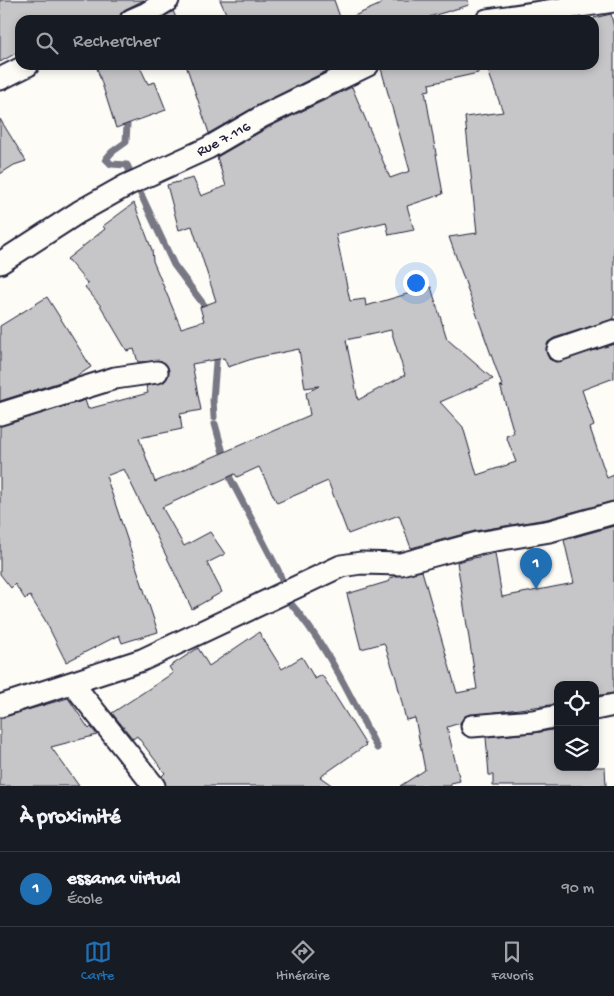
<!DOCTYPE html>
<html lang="fr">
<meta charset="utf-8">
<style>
body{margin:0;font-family:"Gochi Hand",sans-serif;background:#20242c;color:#f1f3f6}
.controls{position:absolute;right:15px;bottom:15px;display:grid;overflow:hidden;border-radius:10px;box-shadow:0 2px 8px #0003}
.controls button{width:45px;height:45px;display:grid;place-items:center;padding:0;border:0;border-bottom:1px solid #363941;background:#171b24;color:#f1f3f6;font:25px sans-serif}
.you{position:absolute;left:415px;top:282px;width:18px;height:18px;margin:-12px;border:4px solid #fff;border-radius:50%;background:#1a73e8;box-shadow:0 0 0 8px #1a73e833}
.badge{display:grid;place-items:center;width:32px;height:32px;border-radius:50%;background:#1f6fb2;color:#fff;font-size:16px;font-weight:700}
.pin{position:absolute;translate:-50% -41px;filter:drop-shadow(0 1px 2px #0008)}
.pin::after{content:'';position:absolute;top:26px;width:18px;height:15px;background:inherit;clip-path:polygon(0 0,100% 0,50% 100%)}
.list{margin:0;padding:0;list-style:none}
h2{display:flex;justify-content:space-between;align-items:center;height:65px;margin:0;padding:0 20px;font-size:21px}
h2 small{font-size:16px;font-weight:400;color:#9ea1a6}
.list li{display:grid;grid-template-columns:32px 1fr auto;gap:15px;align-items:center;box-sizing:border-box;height:75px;padding:0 20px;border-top:1px solid #363941}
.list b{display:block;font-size:19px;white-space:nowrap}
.list p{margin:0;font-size:16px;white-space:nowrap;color:#9ea1a6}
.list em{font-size:16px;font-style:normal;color:#9ea1a6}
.icon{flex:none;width:28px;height:28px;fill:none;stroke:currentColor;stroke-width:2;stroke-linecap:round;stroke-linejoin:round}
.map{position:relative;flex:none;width:614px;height:786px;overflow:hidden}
.search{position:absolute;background:#171b24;box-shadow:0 2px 8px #0003;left:15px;right:15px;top:15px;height:55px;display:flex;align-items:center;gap:12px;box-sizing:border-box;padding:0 18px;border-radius:15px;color:#9ea1a6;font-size:19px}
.sheet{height:140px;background:#171b24}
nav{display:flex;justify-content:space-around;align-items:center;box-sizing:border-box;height:70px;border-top:1px solid #363941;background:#171b24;font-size:14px;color:#9ea1a6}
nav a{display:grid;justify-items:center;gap:2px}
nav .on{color:#1f6fb2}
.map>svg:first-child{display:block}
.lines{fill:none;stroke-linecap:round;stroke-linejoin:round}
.stream{stroke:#787885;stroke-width:7}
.building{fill:#c6c6c8;stroke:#22223b;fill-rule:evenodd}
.street-casing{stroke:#22223b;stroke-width:25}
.street{stroke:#fdfcf7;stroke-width:21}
.labels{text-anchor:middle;stroke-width:5;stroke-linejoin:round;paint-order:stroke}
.street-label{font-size:15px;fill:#22223b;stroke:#fdfcf7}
</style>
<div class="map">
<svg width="614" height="786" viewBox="0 0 614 786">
<rect width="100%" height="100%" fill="#fdfcf7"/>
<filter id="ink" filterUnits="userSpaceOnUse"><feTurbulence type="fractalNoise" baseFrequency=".02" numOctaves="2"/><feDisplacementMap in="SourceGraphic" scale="10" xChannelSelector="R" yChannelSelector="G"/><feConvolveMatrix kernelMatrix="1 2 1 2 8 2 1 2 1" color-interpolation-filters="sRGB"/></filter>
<g filter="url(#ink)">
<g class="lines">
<g class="stream">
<path d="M127,124l-1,18 -14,10 -6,7 5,5 16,1 7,15"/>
<path d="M138,188l36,77 36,48"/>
<path d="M214,417l-1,-17 4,-50"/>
<path d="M215,424l15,54 48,92 10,26 -1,3c39,44 63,97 90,149"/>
</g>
</g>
<g class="building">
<path d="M0,0h144l-18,9 -5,4 -2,7h-99v31l-20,11z"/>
<path d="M220,0h114l7,20h-112z"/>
<path d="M380,0h88l1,5 -40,12 1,3h-85l36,-16z"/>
<path d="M173,11l4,9h-18z"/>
<path d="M611,14l3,14v291l-60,19 -6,4 -2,6 3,11 7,3 58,-18v34l-32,12 12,36 -4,2 17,50 7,-3v26l-67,18 -72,12 -64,17 -12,-33 -51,19 -20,-53 -51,22 -18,-36 -22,10 -2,-3 -73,33 22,39 26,-14 15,22 -18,9 15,29 -30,17 -68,-140 -18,7 52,156 -36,11 -3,-8 -53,27 -21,-42 -15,-24 -5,3 -10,-15 -4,4 -11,-14v-148l85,-26 3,9 60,-16 -2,-7 18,-4 5,-11 -7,-10 -24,1 -4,-13 -7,2 -27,-46 -15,-18 3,-3 -21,-25 38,-30 -2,-3 31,-23 18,47 1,11 28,67 23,-7 -4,-14 16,-6 -24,-75 -13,4 -12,-45 26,-7 8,18 25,-10 -9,-29 52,-30 83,-40 38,91 20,-7 -30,-106h97l1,8 -49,11 1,6 -5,1 18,103 -36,12 7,24 -25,5 -3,-13 -50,12 14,67 15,-2 1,7 65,-19 16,52 46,40 -53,23 23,25 14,48 39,-13 -10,-26 8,-3 -14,-48 3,3 -54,-151 28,-4 -12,-116 38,-5 -17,-47h108v-47zM391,330l14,45 -47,25 -12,-60zM299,349l6,39 14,-2 -13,7 4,22 -155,67 -16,-44 43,-9 -2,-15 21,-4 -9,-46 32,-6 4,9 27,-9z"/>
<path d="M96,65h43l9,19 7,-2 11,28 -50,18z"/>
<path d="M186,65h153l-81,40 -49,28z"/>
<path d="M0,119l26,42 -12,4 -14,9z"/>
<path d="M47,297l44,70 -15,10 -76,24v-75z"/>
<path d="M614,526v167l-19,3v-11h-37v19l-93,12 -5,7 -13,4 13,54 -9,2v3h-51l25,-16 -10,-52 -9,2 -10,-42 -12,-35 -23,6 -14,-55 43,-13 -1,-2 7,-3 26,-5 35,122 20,-4 -20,-127 38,-9 7,44 72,-14 -10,-43z"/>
<path d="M259,632l23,37 20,-12 13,22 7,-4 44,70 -46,32 13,9h-167l-4,-10 3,-3 -28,-37 -4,3 -21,-26 61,-40 -4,-6 29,-19 11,18z"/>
<path d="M68,698l21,31 2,-2 6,8 -46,12 28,39h-79v-68z"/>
<path d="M558,729v38h47l1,19h-113v-11h-4l-3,-38 48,-4z"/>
</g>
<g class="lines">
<defs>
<g id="street">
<path d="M131,20l16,-7 21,-13"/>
<path d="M487,20l127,-19"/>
<path d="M0,79l28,-14"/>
<path d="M0,263l79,-51 48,-27 81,-37 55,-32 105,-51"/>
<path d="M558,350l56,-19"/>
<path d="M0,414l115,-36 42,-6"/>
<path d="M73,684l81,102"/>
<path d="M0,706l142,-46 199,-94 20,-3 40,1 77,-21 72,-12 64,-18"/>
<path d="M595,709l19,-4"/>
<path d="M472,726l61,-5 25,-5"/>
</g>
</defs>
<use href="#street" class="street-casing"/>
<use href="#street" class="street"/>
</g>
</g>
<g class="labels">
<g class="street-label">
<text transform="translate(223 138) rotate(-28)" y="5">Rue 7.116</text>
</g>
</g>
</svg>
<div class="controls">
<button><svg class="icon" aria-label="locate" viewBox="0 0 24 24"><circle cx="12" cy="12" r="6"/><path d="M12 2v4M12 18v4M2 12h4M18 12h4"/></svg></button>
<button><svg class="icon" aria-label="layers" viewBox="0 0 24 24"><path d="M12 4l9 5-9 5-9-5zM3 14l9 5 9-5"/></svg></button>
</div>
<div class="you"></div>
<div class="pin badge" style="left:536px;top:589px">1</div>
<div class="search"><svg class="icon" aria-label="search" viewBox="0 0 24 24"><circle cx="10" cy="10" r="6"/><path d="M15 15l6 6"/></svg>Rechercher</div>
</div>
<section class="sheet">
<h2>À proximité<small></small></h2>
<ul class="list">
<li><span class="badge">1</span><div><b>essama virtual</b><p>École</p></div><em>90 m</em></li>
</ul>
</section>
<nav>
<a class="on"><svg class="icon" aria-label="map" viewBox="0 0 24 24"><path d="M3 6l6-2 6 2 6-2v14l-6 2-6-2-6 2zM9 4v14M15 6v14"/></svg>Carte</a>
<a><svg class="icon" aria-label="directions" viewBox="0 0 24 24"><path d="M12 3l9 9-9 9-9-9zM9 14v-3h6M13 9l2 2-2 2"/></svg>Itinéraire</a>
<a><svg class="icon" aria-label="saved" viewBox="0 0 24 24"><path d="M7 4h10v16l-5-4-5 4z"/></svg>Favoris</a>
</nav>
